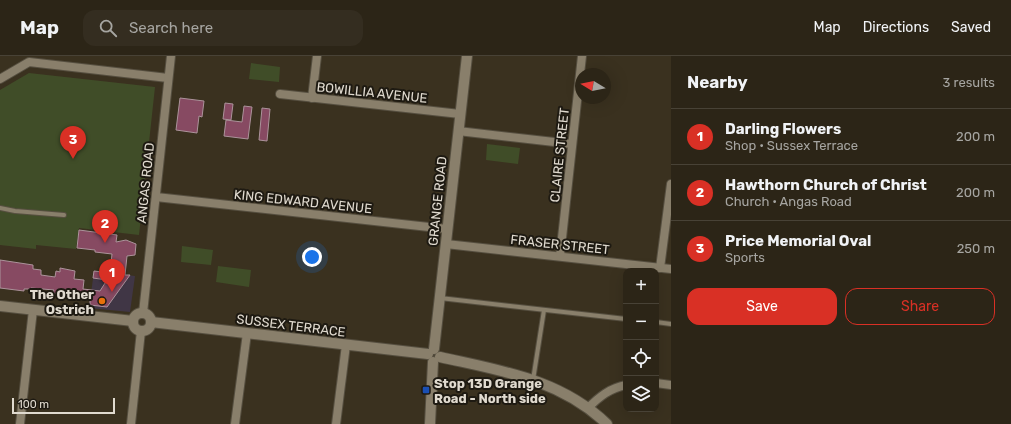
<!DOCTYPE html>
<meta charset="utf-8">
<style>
body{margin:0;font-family:Rubik,sans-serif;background:#342d20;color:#f1f3f6}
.controls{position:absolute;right:12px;bottom:12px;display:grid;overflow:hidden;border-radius:8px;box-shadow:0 4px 16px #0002}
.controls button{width:36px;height:36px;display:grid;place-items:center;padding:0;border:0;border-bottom:1px solid #484236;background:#2c2517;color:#f1f3f6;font:20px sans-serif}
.compass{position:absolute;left:575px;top:12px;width:36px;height:36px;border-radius:50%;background:#2c2517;box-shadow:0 4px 16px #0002;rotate:280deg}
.scale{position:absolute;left:12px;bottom:10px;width:103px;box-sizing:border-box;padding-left:4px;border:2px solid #e0dacf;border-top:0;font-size:11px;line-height:14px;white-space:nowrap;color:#e0dacf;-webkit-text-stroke:3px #1e1a12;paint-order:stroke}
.you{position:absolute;left:312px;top:201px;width:14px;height:14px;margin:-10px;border:3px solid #fff;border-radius:50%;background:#1a73e8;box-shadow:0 0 0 6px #1a73e833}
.badge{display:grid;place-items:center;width:26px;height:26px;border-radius:50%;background:#d93025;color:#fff;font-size:13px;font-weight:700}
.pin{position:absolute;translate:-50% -33px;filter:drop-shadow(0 1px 2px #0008)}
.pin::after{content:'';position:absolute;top:21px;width:14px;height:12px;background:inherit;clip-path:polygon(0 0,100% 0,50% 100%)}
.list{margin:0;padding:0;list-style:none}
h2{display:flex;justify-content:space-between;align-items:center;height:52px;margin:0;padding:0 16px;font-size:17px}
h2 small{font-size:13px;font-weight:400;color:#a6a5a1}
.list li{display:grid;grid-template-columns:26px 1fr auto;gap:12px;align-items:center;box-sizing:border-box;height:56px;padding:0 16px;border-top:1px solid #484236}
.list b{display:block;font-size:15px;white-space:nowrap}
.list p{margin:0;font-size:13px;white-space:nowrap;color:#a6a5a1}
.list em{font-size:13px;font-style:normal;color:#a6a5a1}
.actions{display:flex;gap:8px;padding:12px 16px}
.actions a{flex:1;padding:9px 0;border:1px solid #d93025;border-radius:12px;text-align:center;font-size:14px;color:#d93025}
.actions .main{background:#d93025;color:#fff}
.icon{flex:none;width:22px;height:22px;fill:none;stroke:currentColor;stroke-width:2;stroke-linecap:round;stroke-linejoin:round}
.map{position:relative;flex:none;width:671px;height:368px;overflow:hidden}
header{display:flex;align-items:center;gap:24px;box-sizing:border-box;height:56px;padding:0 20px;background:#2c2517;border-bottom:1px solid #484236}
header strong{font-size:19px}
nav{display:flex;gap:22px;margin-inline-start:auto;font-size:14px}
.search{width:280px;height:36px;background:#342d20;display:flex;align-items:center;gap:10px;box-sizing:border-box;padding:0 14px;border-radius:12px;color:#a6a5a1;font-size:15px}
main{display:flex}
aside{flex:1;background:#2c2517}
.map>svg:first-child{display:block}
.commercial{fill:#403645}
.green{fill:#404d28}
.building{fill:#874a62;stroke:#ac939b}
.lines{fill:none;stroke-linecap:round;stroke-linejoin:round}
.service-casing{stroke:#564f40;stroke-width:6}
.minor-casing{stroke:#564f40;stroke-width:10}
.tertiary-casing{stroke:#564f40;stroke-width:12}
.service{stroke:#897f6b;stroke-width:4}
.minor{stroke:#897f6b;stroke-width:8}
.tertiary{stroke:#897f6b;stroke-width:10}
.food-dot{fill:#e8710a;stroke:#1e1a12;stroke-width:1.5}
.transit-dot{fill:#1a4fb4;stroke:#1e1a12;stroke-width:1.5}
.labels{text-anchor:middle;stroke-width:4;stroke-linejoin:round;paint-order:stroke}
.street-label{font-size:13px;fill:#e0dacf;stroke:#1e1a12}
.poi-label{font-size:13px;font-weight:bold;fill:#e0dacf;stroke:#1e1a12;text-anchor:end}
</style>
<header>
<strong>Map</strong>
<div class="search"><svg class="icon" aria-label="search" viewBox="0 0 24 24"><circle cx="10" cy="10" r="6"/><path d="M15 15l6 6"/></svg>Search here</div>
<nav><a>Map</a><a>Directions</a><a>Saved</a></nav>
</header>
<main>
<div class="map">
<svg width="671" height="368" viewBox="0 0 671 368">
<rect width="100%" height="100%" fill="#3a311f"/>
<path class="commercial" d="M94,215l41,5 -5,36 -41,-4z"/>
<g class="green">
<path d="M251,7l29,4 -1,15 -30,-3z"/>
<path d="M29,17l126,14 -16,148 -60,-7 -3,21 -40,-4v4l-36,-4v-155z"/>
<path d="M487,88l33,4 -2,16 -32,-4z"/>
<path d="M182,190l31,4 -2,15 -30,-3z"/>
<path d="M218,210l33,4 -2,17 -33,-5z"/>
</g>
<g class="building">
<path d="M180,42l24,3 -2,16 -3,-1 -2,17 -21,-3z"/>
<path d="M225,47l8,1 -2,16 -8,-1z"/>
<path d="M244,50l8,1 -4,32 -24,-3 2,-16 16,2z"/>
<path d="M262,52l8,1 -3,32 -8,-1z"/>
<path d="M79,174l38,5 -1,7 10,-2 10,4 -1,11 -8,1 -2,19h5l-23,32 -17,-2v-6l-37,-6 1,-3 -23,-2 -1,1h-6v2l-24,-3v-28l33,5v4l8,1v5l14,2 1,-6 4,1v-4l15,3 -1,8 10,1 -1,9 17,2 7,-11 -14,-2 1,-7 16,2 2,-19 -17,-2v-2l-18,-2z"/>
</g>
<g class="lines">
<defs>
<g id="service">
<path d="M0,152l15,3 49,4"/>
<path d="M440,242l186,21"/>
<path d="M656,266l15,2"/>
<path d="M533,324l11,-70"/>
</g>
<g id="minor">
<path d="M0,23l29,-17 139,16"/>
<path d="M280,38l180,20"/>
<path d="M312,42l5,-42"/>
<path d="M458,75l114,13"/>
<path d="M156,141l291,32"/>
<path d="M446,188l225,25"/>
<path d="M560,200l22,-200"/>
<path d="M660,212l11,-84"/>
<path d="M143,257l28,-257"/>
<path d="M656,327l15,2"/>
<path d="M588,352c11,-11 22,-20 38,-23"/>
<path d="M20,368l13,-114"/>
<path d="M131,368l10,-93"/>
<path d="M235,368l12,-91"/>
<path d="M336,368l10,-79"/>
</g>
<g id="tertiary">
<path d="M0,250l133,15"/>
<circle cx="142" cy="266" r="9"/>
<path d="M151,266l277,32"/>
<path d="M434,293l33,-293"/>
<path d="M440,301c62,14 120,22 167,67"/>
<path d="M430,368l3,-62"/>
</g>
</defs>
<use href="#service" class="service-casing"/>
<use href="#minor" class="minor-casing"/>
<use href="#tertiary" class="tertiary-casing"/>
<use href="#service" class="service"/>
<use href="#minor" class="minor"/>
<use href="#tertiary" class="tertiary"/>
</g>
<circle class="food-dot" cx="102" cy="245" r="4"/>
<rect class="transit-dot" x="422" y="330" width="8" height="8" rx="2"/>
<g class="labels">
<g class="street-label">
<text transform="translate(372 36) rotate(6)" y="5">BOWILLIA AVENUE</text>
<text transform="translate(559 99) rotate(-84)" y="5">CLAIRE STREET</text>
<text transform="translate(145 127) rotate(-84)" y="5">ANGAS ROAD</text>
<text transform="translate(303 145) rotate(6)" y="5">KING EDWARD AVENUE</text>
<text transform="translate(437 145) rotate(-84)" y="5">GRANGE ROAD</text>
<text transform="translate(560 188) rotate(6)" y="5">FRASER STREET</text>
<text transform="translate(291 269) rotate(7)" y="5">SUSSEX TERRACE</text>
</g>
<g class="poi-label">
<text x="94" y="243">The Other<tspan x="94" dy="15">Ostrich</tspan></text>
<text x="434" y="332" text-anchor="start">Stop 13D Grange<tspan x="434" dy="15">Road - North side</tspan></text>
</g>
</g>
</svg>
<div class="controls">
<button>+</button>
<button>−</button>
<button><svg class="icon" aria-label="locate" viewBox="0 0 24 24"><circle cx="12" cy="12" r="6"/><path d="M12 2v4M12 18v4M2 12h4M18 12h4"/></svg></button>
<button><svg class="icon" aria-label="layers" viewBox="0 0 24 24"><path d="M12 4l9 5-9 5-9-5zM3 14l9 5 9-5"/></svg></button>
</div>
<svg class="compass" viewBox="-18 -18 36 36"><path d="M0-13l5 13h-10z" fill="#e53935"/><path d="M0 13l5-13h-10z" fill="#a6a5a1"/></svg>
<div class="scale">100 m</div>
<div class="you"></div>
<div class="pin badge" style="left:112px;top:236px">1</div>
<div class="pin badge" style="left:105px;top:187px">2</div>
<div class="pin badge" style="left:73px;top:103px">3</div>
</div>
<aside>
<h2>Nearby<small>3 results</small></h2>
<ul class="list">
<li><span class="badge">1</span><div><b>Darling Flowers</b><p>Shop · Sussex Terrace</p></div><em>200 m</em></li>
<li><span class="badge">2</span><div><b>Hawthorn Church of Christ</b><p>Church · Angas Road</p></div><em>200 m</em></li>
<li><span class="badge">3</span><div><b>Price Memorial Oval</b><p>Sports</p></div><em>250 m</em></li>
</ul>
<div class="actions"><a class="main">Save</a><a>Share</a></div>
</aside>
</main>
